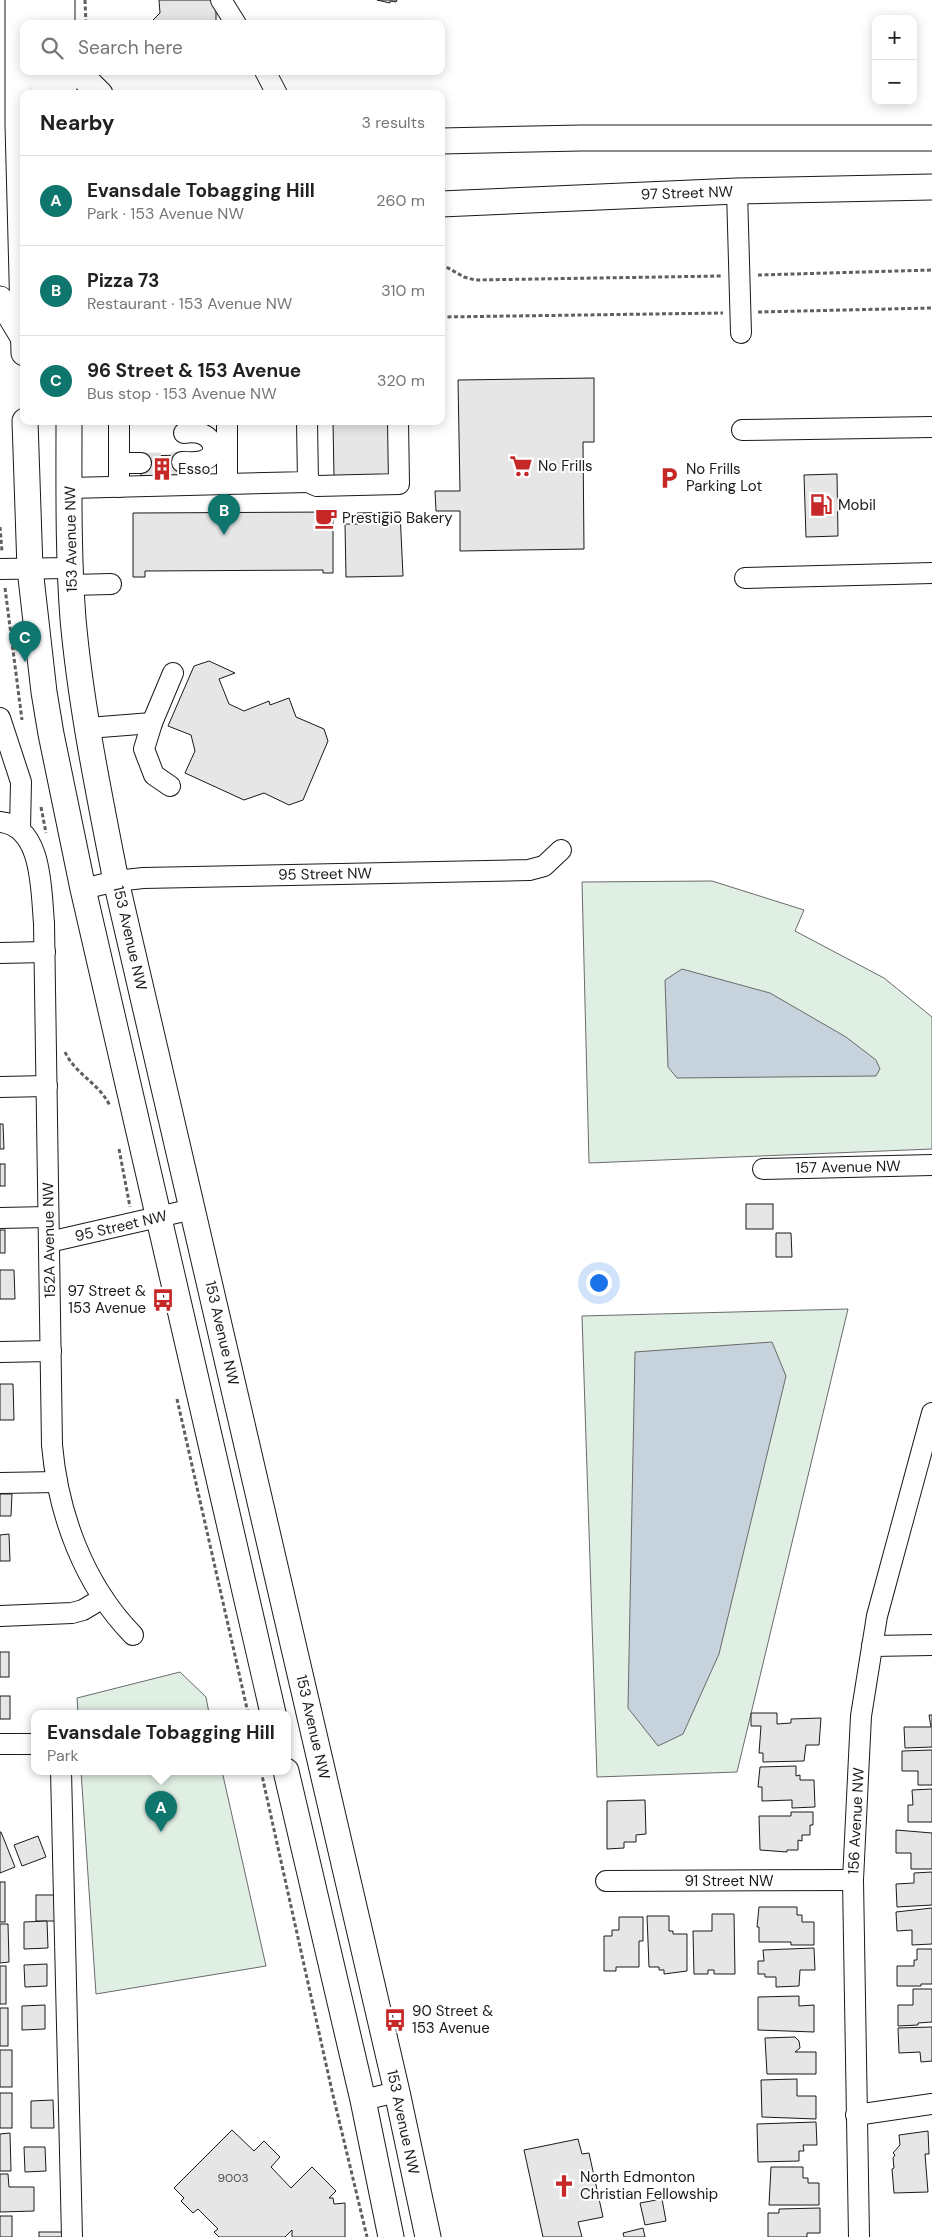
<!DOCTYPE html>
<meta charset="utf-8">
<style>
body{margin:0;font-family:"DM Sans",sans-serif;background:#f6f6f6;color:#222}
.controls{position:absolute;right:15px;top:15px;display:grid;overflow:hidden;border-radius:10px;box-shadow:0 2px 12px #0003}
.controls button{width:45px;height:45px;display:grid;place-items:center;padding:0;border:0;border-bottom:1px solid #e0e0e0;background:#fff;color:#222;font:25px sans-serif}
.you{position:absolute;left:598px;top:1282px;width:18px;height:18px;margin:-12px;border:4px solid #fff;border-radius:50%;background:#1a73e8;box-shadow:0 0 0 8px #1a73e833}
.badge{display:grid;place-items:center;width:32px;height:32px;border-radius:50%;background:#0f766e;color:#fff;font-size:16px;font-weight:700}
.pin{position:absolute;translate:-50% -41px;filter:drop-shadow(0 1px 2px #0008)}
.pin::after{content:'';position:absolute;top:26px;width:18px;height:15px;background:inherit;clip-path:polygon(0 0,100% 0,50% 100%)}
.popup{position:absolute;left:31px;top:1710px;width:260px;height:65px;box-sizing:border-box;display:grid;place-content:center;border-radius:10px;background:#fff;filter:drop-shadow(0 1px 4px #0005);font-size:16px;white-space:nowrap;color:#767676}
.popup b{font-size:19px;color:#222}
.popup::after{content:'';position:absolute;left:50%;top:100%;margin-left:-10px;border:10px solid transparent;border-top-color:#fff}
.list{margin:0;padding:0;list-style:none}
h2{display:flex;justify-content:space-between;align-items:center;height:65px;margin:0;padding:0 20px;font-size:21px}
h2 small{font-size:16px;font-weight:400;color:#767676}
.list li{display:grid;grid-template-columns:32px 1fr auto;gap:15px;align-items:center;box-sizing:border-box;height:90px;padding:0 20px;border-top:1px solid #e0e0e0}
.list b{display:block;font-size:19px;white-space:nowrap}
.list p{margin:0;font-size:16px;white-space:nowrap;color:#767676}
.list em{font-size:16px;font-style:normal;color:#767676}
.icon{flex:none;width:28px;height:28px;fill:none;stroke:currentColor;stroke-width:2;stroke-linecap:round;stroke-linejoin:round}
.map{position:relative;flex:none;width:932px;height:2237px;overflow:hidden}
.search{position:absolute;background:#fff;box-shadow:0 2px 12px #0003;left:20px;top:20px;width:425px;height:55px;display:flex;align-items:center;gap:12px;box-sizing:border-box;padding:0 18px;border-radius:10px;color:#767676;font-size:19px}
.panel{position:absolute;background:#fff;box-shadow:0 2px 12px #0003;left:20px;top:90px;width:425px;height:335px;border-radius:10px}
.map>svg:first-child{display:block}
.green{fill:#e0efe3;stroke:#6a6a6a}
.water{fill:#c6d2dc;stroke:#6a6a6a}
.building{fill:#e6e6e6;stroke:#1a1a1a}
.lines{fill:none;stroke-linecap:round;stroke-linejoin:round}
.minor-tunnel{stroke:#ddd;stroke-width:20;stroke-dasharray:20 10;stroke-linecap:butt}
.minor-casing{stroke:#1a1a1a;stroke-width:22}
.major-casing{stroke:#1a1a1a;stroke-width:27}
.path{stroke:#5f5f5f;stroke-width:3;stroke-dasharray:4 2.5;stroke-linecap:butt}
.minor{stroke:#fff;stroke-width:20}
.major{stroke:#fff;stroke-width:25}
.labels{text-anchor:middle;stroke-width:4;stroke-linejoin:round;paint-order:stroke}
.number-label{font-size:12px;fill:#4d4d4d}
.street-label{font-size:15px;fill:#1a1a1a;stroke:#fff}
.poi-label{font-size:15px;fill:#1a1a1a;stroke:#fff;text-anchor:start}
</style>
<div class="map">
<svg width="932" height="2237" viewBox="0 0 932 2237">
<rect width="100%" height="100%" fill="#fff"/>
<g class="green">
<path d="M712,881l92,29 -9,21 89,47 48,39v132l-343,14 -7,-281z"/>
<path d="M848,1309l-111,463 -140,5 -15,-461z"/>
<path d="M180,1672l26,25 3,16h-131l-1,-15z"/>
<path d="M81,1771h141l44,195 -170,28z"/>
</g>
<g class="water">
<path d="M682,969l88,24 76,44 30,23 4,9 -4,7 -199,2 -9,-11 -3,-87z"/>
<path d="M772,1342l14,34 -67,278 -36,80 -25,12 -30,-38 7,-356z"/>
</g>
<g class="building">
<path d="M159,0h57v24h-67l11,-11z"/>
<path d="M377,0h20l-1,2 -6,-1v2z"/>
<path d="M594,378v64h-11l1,107 -124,2v-40h-24l-1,-20h25l-2,-111z"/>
<path d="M333,421h55l7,56 -61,1z"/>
<path d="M182,455v20l-41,1v-20z"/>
<path d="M837,474l1,62 -32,1 -2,-62z"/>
<path d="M333,512v61h-10v-3l-178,1v6h-12v-64z"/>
<path d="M400,512l3,64 -57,1 -1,-53h13l-1,-11z"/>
<path d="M209,661l26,12 -16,6 10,25 15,7 25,-10 1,4 19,-7 7,19 28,12 4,12 -25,59 -14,5 -25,-12 -20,7 -59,-27 10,-22 -4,-16 -23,-9 26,-60z"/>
<path d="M0,1124h3l1,25h-4z"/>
<rect x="0" y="1164" width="5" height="22"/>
<rect x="746" y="1204" width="27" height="25"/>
<rect x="0" y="1230" width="5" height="23"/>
<path d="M776,1233h15l1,24h-16z"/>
<path d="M0,1270h14l1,29h-15z"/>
<path d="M0,1384h13l1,36h-14z"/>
<path d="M0,1494h12l-1,22h-11z"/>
<path d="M9,1534l1,27h-10v-26z"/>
<rect x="0" y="1652" width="9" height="25"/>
<rect x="0" y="1696" width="10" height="23"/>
<path d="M751,1713h26v11l14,-1v-4l30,-1 -2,27h-13l-2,16 -41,1v-9h-4l2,-27h-10z"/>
<path d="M929,1715h3v32l-27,1 -1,-21h27z"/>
<path d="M932,1750v35h-14v-14h-16v-20z"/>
<path d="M796,1766v10l4,-1v5h14l1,27 -23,1v-8l-30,1v-14h-4l2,-20z"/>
<path d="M932,1789v33h-24v-17h5l-1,-15z"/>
<path d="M645,1800l1,34 -10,1v7h-12v6l-17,1v-48z"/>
<path d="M791,1812h22v13h-3v10h-8v6l-4,-1v10h-11v2l-27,-2 -1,-34h32z"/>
<path d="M896,1830l36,3v36h-21v-16h-15z"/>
<path d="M0,1832h1l14,35 -15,6z"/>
<path d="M38,1836l8,21 -24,9 -8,-21z"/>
<path d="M932,1872v33l-35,2 -1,-23 18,-1v-10z"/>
<rect x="0" y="1882" width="5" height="40"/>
<rect x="36" y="1895" width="22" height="26"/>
<path d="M759,1907h38v8h5v7h12v23h-23v-3h-32v-15h-2z"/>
<path d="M932,1908v36l-20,1v-15l-15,1 -1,-19z"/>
<path d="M712,1914h22l1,60h-21v-4h-6v4h-14l-1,-43h19z"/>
<path d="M647,1916h22v15h4v3h14v37l-23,3v-4h-5v-3h-10z"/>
<path d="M619,1917h24v24h-4v26h-23v4h-12v-35h8v-6h7z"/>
<path d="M47,1921l1,27 -24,1v-27z"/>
<path d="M0,1924h8l1,38 -9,1z"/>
<path d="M814,1948l1,22h-15l-1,16 -23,1v-10h-11v-3h-7v-13h6l-1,-11z"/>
<path d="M917,1949h15v35h-11v2h-24v-20h17v-6h3z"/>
<path d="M47,1964v22l-22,1 -1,-22z"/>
<rect x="0" y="1966" width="6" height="38"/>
<path d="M913,1989h19v33l-14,1v2l-20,1v-21h15z"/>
<path d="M799,1996v10l15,-1v27l-56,-2v-33z"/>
<path d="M45,2005v24l-23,1v-24z"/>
<rect x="0" y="2008" width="8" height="38"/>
<path d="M932,2027v34l-11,1 -1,-10 -21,1 -1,-25z"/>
<path d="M795,2037l4,4 1,7 -5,4h21v22h-49l-2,-36z"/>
<rect x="0" y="2050" width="12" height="37"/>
<path d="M797,2079v17h19v23l-54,-2 -1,-37z"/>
<rect x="0" y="2093" width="12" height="35"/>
<path d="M53,2100l1,28h-23v-27z"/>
<path d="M816,2122l1,23h-14l1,6h-5v10l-41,1 -1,-38z"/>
<path d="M232,2130l22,21 10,-10 16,16 -9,10 20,21 21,-21 24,24 -7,7h4l1,6 11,-1v34h-53v-7l-7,7h-66l-5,-5 4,-3 -20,-20 -5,4 -12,-12 3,-3 -10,-10z"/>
<path d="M928,2131l1,23h-4l3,38 -34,1 -2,-24 2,-1 -1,-10 2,-3 -2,-2 7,-8 -1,-10z"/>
<path d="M10,2133l1,38h-11v-37z"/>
<path d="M578,2139l4,15 7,-1 14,64 -25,5 4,15h-39l-19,-87z"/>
<path d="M24,2147h21l1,24 -21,1z"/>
<path d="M771,2167h32v11h5v5h11v22h-50z"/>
<path d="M0,2174h8l1,13h25v24l-34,1z"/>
<path d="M662,2199l4,22 -21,4 -5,-22z"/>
<path d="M820,2208v25h-13v4h-39v-24h11v-4z"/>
<rect x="0" y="2216" width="12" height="21"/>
<path d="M643,2228l2,9h-21l-1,-4z"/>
<rect x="39" y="2232" width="24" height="5"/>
</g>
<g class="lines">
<path class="minor-tunnel" d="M141,463l41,-1"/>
<defs>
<g id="minor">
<path d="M221,0l15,24"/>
<path d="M265,71l12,23"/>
<path d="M737,191l4,142"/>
<path d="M119,421v66"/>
<path d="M742,430l190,-3"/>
<path d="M182,462c6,0 14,1 20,-1 21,-6 11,-34 -18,-28"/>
<path d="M119,463h22"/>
<path d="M308,482l9,4 82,-2 -1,-63"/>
<path d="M227,484v-63"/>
<path d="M70,488l238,-6 -1,-61"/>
<path d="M0,569l70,-1"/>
<path d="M745,578l187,-5"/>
<path d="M71,585l40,-1"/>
<path d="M0,718l21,64 -1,47"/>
<path d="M88,728l64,-5"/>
<path d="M170,786l-16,-11 -10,-26 8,-26 21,-50"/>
<path d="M0,822c43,4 41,69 44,101l8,522c6,69 32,140 81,190"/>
<path d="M83,889l33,-8 27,-3 386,-8 15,-4 17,-16"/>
<path d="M0,953l45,-1"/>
<path d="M0,1087l47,-1"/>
<path d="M763,1169l169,-4"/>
<path d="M0,1218l48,-1"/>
<path d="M49,1242l144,-33"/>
<path d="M0,1352l51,-1"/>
<path d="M0,1483l57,-1"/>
<path d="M0,1616l72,-3 11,-3 20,-12"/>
<path d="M872,1646l60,-1"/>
<path d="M0,1744h35"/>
<path d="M61,1771l11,466"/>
<path d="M606,1881l247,-1"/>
<path d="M363,2100l34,-8"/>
<path d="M856,2115l76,-11"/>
<path d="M859,2237l-6,-357 8,-164 16,-100 55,-203"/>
</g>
<g id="major">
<path d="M18,0v125l6,228"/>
<path d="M38,0l1,24"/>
<path d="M62,0v24"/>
<path d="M42,71l1,23"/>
<path d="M64,71v23"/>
<path d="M82,71l2,7 16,16"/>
<path d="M441,141l140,-3h351"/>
<path d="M441,204l296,-13 195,-4"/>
<path d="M0,299l23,38"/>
<path d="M25,421l5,148 14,123 7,42 32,155 190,824"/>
<path d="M69,421c0,66 -1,132 4,198 8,88 26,175 43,262l281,1211 31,145"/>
<path d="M286,1771l77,329 28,137"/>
</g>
</defs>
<use href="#minor" class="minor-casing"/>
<use href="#major" class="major-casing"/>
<g class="path">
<path d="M85,0l1,24"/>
<path d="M441,264l23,13 11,3 246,-4"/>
<path d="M758,275l174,-5"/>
<path d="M758,312l174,-4"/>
<path d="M441,317l282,-4"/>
<path d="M0,527l2,25"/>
<path d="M5,588l17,132"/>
<path d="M41,807l5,26"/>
<path d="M65,1052c10,22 35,32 45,54"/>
<path d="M119,1149l11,58"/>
<path d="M177,1399l71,314"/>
<path d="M261,1771l71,320 35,146"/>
</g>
<use href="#minor" class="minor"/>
<use href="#major" class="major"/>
</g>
<defs>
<symbol id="supermarket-bare" viewBox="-9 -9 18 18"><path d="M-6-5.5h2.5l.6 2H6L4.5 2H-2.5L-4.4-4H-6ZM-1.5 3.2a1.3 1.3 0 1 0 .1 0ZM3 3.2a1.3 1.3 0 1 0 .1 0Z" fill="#c62828" stroke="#fff" stroke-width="2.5" paint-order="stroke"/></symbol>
<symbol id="building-bare" viewBox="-9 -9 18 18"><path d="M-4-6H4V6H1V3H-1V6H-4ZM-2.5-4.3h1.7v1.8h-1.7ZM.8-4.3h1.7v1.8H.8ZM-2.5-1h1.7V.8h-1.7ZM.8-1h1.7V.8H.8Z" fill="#c62828" stroke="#fff" stroke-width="2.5" paint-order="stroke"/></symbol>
<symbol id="parking-bare" viewBox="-9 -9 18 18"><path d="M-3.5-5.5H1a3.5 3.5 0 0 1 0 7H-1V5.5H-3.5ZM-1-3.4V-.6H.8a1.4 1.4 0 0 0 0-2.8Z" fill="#c62828" stroke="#fff" stroke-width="2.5" paint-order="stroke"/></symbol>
<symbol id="fuel-bare" viewBox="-9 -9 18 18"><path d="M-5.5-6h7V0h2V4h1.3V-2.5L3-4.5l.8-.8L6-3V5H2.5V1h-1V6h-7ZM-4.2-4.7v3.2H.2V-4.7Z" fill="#c62828" stroke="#fff" stroke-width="2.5" paint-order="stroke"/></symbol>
<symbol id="cafe-bare" viewBox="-9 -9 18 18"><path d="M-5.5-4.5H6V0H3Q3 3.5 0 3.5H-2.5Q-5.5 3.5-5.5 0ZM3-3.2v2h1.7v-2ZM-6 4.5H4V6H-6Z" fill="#c62828" stroke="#fff" stroke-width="2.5" paint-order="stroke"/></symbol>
<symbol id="bus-bare" viewBox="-9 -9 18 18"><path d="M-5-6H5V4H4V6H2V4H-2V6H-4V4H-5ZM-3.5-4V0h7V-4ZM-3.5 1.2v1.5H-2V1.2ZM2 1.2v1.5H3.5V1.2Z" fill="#c62828" stroke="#fff" stroke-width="2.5" paint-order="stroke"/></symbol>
<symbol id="church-bare" viewBox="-9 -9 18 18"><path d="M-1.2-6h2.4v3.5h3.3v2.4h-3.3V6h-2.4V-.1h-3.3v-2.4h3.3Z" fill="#c62828" stroke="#fff" stroke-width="2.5" paint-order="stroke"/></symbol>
</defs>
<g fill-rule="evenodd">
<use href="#supermarket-bare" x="505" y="450" width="32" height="32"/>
<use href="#building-bare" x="146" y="453" width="32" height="32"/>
<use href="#parking-bare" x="653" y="462" width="32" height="32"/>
<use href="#fuel-bare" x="805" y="489" width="32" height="32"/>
<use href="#cafe-bare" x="310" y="502" width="32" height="32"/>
<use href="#bus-bare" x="147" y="1284" width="32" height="32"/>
<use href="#bus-bare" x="379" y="2004" width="32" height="32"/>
<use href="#church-bare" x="548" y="2170" width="32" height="32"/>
</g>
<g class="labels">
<g class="number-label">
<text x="233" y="2182">9003</text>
</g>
<g class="street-label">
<text transform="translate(687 193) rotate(-2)" y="5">97 Street NW</text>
<text transform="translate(71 539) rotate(-91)" y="5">153 Avenue NW</text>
<text transform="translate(325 874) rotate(-1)" y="5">95 Street NW</text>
<text transform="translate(130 938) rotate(77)" y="5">153 Avenue NW</text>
<text transform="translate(848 1167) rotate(-1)" y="5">157 Avenue NW</text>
<text transform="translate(121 1226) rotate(-13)" y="5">95 Street NW</text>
<text transform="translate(49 1240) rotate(-91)" y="5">152A Avenue NW</text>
<text transform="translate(222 1333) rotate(77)" y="5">153 Avenue NW</text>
<text transform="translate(313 1727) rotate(77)" y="5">153 Avenue NW</text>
<text transform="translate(856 1821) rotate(-87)" y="5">156 Avenue NW</text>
<text x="729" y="1886">91 Street NW</text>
<text transform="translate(403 2122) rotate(78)" y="5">153 Avenue NW</text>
</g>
<g class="poi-label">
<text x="538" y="471">No Frills</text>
<text x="178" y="474">Esso</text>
<text x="686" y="474">No Frills<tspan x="686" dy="17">Parking Lot</tspan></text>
<text x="838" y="510">Mobil</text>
<text x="342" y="523">Prestigio Bakery</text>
<text x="146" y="1296" text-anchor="end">97 Street &amp;<tspan x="146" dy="17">153 Avenue</tspan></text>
<text x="412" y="2016">90 Street &amp;<tspan x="412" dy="17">153 Avenue</tspan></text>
<text x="580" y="2182">North Edmonton<tspan x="580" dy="17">Christian Fellowship</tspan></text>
</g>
</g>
</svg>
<div class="controls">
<button>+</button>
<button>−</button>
</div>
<div class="you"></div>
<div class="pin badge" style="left:161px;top:1832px">A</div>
<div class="popup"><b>Evansdale Tobagging Hill</b>Park</div>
<div class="pin badge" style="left:224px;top:535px">B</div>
<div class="pin badge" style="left:25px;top:662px">C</div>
<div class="search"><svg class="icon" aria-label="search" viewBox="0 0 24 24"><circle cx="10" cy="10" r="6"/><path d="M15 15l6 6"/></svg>Search here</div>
<section class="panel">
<h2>Nearby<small>3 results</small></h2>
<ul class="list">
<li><span class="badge">A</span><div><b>Evansdale Tobagging Hill</b><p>Park · 153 Avenue NW</p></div><em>260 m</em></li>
<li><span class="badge">B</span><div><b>Pizza 73</b><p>Restaurant · 153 Avenue NW</p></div><em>310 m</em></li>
<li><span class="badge">C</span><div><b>96 Street &amp; 153 Avenue</b><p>Bus stop · 153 Avenue NW</p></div><em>320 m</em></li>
</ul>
</section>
</div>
